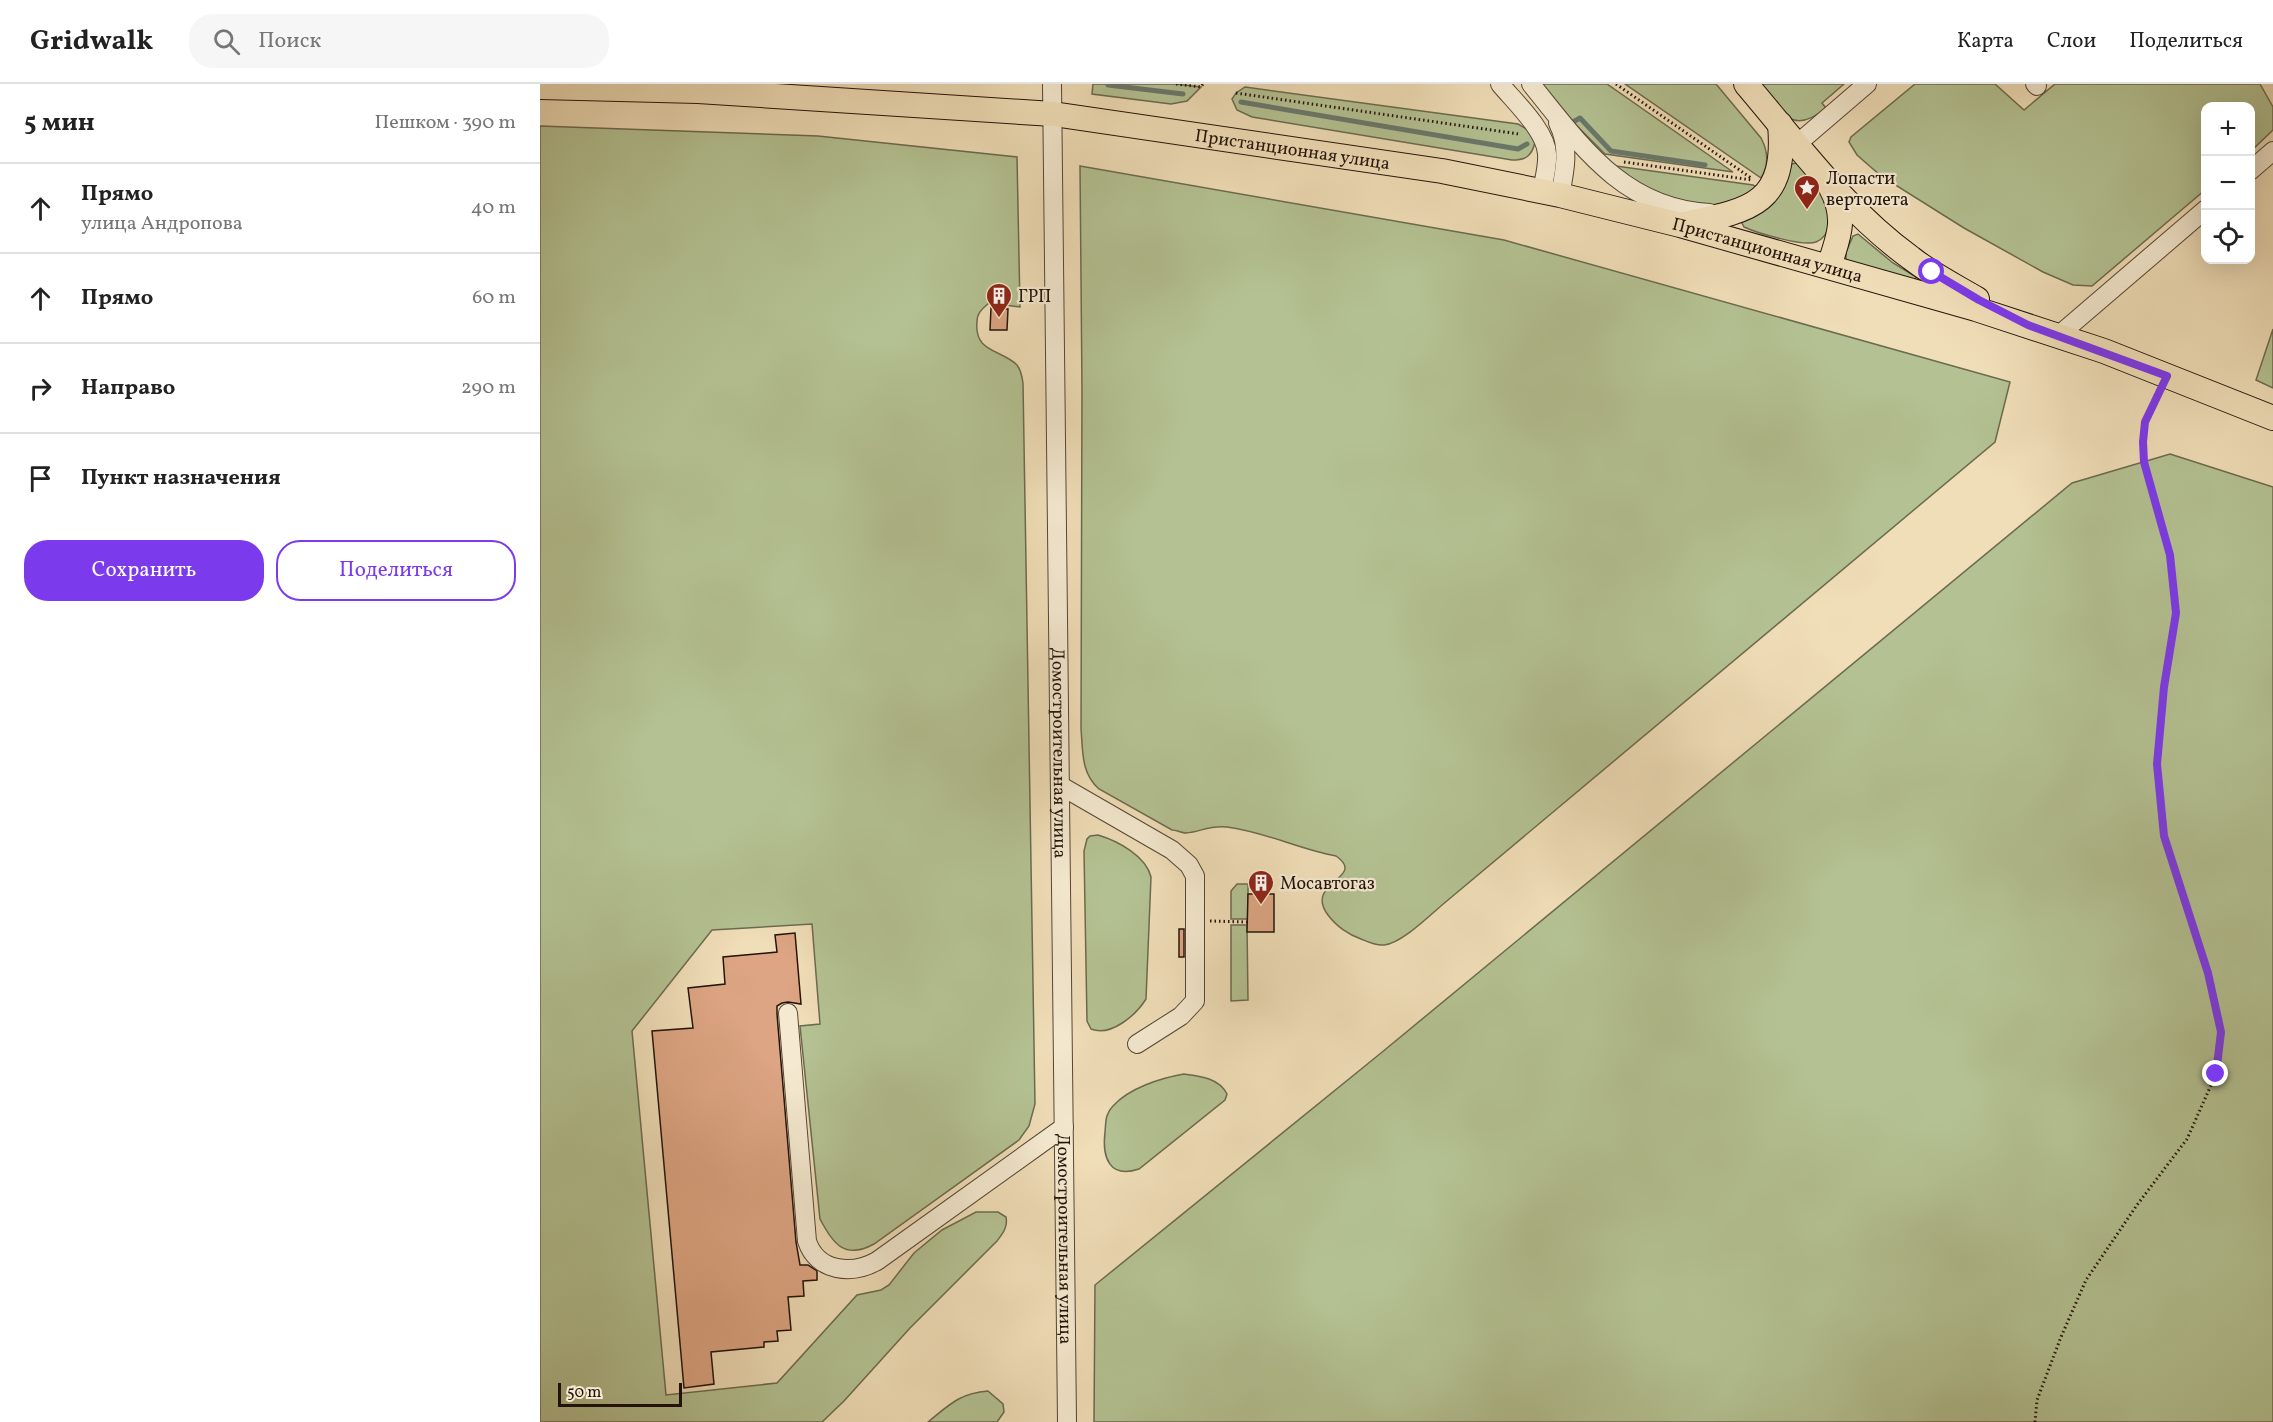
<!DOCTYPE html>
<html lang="ru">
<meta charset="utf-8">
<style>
body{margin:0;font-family:Vollkorn,serif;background:#f6f6f6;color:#222}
.controls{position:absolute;right:18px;top:18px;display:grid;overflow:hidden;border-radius:12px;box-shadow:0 6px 24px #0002}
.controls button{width:54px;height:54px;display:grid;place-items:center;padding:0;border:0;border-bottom:2px solid #e0e0e0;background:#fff;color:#222;font:30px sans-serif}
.scale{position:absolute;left:18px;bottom:15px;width:124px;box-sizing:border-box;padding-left:6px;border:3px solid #23130b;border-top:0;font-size:16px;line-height:21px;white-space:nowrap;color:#23130b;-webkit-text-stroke:4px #f5ead1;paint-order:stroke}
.stop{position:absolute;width:18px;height:18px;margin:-14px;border:4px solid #7c3aed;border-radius:50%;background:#fff}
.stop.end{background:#7c3aed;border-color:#fff;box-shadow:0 2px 6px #0008}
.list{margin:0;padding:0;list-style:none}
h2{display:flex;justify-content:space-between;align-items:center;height:78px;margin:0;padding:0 24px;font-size:26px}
h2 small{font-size:20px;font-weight:400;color:#767676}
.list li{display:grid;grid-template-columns:39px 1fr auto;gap:18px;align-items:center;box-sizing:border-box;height:90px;padding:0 24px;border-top:2px solid #e0e0e0}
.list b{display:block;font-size:22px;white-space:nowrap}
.list p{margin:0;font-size:20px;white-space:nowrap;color:#767676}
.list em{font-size:20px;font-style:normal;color:#767676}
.actions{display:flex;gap:12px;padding:18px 24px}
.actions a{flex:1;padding:14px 0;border:2px solid #7c3aed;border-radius:24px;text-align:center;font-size:21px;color:#7c3aed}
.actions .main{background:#7c3aed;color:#fff}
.icon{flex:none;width:33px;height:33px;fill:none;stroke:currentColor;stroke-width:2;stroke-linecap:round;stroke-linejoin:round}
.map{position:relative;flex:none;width:1733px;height:1338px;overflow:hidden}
header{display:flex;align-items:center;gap:36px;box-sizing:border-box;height:84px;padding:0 30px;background:#fff;border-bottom:2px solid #e0e0e0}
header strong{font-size:28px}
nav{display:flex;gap:33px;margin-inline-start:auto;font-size:21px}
.search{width:420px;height:54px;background:#f6f6f6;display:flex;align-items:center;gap:15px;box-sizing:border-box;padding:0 21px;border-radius:24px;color:#767676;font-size:22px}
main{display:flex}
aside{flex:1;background:#fff}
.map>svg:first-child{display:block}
.green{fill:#b4c293;stroke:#6c6a4f;stroke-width:1.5}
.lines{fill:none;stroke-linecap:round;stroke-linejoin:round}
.stream{stroke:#6a786c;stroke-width:5}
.building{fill:#dda583;stroke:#23130b;stroke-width:1.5}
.minor-casing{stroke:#564636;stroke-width:20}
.major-casing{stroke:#23130b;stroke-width:26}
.path{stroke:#23130b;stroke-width:3;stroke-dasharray:1.5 3;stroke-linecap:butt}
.minor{stroke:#f5ead1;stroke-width:18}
.major{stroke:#f0deb8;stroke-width:24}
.route{stroke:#7c3aed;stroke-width:8}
.labels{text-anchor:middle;stroke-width:4.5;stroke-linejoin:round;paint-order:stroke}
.street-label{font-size:18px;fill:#23130b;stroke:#f5ead1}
.poi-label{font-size:18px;fill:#23130b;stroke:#f5ead1;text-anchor:start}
</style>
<header>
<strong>Gridwalk</strong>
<div class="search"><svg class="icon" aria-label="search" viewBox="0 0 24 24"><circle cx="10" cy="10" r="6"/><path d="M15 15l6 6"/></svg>Поиск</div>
<nav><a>Карта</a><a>Слои</a><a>Поделиться</a></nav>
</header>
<main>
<aside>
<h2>5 мин<small>Пешком · 390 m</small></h2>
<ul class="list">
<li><svg class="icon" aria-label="ahead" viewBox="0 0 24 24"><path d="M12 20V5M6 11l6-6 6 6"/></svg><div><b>Прямо</b><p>улица Андропова</p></div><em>40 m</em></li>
<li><svg class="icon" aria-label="ahead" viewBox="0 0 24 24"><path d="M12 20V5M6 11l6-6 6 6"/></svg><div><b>Прямо</b></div><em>60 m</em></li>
<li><svg class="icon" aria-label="right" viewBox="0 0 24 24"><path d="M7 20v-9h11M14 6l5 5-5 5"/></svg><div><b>Направо</b></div><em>290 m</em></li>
<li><svg class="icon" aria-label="arrive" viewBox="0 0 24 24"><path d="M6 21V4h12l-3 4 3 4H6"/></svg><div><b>Пункт назначения</b></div></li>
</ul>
<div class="actions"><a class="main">Сохранить</a><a>Поделиться</a></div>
</aside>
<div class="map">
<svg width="1733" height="1338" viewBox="0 0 1733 1338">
<rect width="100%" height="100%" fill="#f0deb8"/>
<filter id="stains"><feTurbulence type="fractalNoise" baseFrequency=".00333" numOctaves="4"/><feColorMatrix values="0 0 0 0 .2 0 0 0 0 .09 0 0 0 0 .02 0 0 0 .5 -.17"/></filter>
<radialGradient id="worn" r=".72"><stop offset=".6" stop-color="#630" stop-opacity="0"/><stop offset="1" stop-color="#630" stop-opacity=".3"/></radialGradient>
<g class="green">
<path d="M553,0h83l25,3 -14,14 -16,3 -79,-10z"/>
<path d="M1000,0h67l126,88 -128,-18 -32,-32z"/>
<path d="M1085,0h91l45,54c7,13 8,27 0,40z"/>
<path d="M1219,0h85l-22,19 4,5c-35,29 -44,3 -67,-24z"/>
<path d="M1375,0h80l29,26 31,-26h205l13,23v23l-22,21 -1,-45h-44l-1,84 -113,96 -19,-1 -30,-13 -79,-44 -83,-52 -24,-21 -8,-13 2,-5z"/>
<path d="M705,3l273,37 12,7 5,11c-3,14 -9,18 -23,18l-260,-43 -15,-7 -5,-11 4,-6z"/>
<path d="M0,42l278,10 199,21 3,150 -31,-4c-7,6 -12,10 -12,19 -3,31 24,27 40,43 4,5 5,11 6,18l12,721 -6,22 -10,14 -145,104c-29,16 -41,0 -54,-25l-20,-193 20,-2 -8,-100 -100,6 -80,101 34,364 111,-12 80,-88 24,-5 8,-5 25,-32 28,-23 34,-18h22l8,5c2,10 -3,16 -9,24l-87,87 -66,73 -22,21h-282z"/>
<path d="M1256,79c7,4 30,31 33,39 4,13 2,34 -13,40 -12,5 -59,-9 -72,-15l-3,-6 51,-57z"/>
<path d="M540,82l424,74 506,142 -15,60 -547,458c-15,12 -46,44 -64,45 -8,1 -16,-3 -23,-6 -12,-4 -25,-13 -33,-24 -25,-33 40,-37 8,-59 -38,-7 -70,-24 -109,-29 -19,-2 -26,5 -41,6 -4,0 -10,-3 -14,-3l-73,-41c-18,-16 -16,-37 -18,-60l1,-339z"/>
<path d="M1076,82l137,19 6,4 -6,6 -43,13 -61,-17 -22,-14z"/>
<path d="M1318,150l35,29 20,12 3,2 -1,4 -67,-20 -2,-2v-7l7,-16z"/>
<path d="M1733,245v59l-17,-8z"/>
<path d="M1630,370l103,33v935h-1179l1,-137 286,-232 691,-570z"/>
<path d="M558,751c20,6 48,21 53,42l-5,122c-10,16 -35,38 -55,30l-4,-8 -3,-170 3,-12 3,-3z"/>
<path d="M697,800h11v35h-17v-28z"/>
<path d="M691,841h16l1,75 -17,1z"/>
<path d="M644,990c16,2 35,4 43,20l-2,6 -86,69c-30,10 -37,-12 -34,-37 1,-10 0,-18 8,-26 16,-18 48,-28 71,-32z"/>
<path d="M448,1307l15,13 1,8 -7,10h-69c21,-17 32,-29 60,-31z"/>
</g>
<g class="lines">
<g class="stream">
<path d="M568,1l75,9"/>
<path d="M701,18l277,47 9,-5"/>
<path d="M1033,38l7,-4 31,33 94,14"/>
</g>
</g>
<g class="building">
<path d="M451,224l17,1 -1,21h-17z"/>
<path d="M708,810h26v38h-27z"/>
<rect x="639" y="845" width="5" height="28"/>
<path d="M255,849l6,71 -13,-2 -6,1 -5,3v8l19,228 4,23h8l9,6v9l-14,1 1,15 -16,1 3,33 -14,1 1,10 -14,1v5l-53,5 3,32 -30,4 -32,-357 41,-3 -5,-40 37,-4 -2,-27 54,-5 -2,-17z"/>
</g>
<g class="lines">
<defs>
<g id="minor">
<path id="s1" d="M512,0l15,1338"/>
<path d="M960,0c15,18 46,47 47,70 1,12 -3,25 -5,37"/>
<path d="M991,0c50,62 93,125 179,129"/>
<path d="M1495,0l2,2"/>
<path d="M1018,39c12,23 7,48 2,72"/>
<path d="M1257,60l70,-60"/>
<path d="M1710,87l23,-20"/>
<path d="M1519,251l147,-126"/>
<path d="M521,702l111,64 17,15 6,11v125l-14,15 -44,28"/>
<path d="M248,929l19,228c10,31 45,34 70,20l187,-134"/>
</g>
<g id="major">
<path d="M1206,0c52,61 100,127 165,174 20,16 44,28 66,41"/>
<path id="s2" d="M0,3l158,4 355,23 389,57 118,24 120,30 296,84 128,42 169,67"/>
<path d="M1144,140c68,-14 103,-20 96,-100"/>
<path d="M1289,182c10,-30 18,-48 2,-78"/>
</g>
</defs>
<use href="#minor" class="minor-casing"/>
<use href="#major" class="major-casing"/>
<g class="path">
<path d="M636,0l25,3 2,-3"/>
<path d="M1076,0l135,94"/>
<path d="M696,9l283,41"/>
<path d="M1084,78l128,18"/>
<path d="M670,837l37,1"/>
<path d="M1495,1338l2,-22 24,-63 25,-57 51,-75 50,-66 29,-65 5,-42 -13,-59 -44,-137 -7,-72 7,-77 12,-74 -6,-58 -26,-93 -1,-20 2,-20 13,-28"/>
</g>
<use href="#minor" class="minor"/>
<use href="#major" class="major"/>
</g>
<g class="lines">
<path class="route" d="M1392,188l47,28 49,25 139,51 -22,46 -2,20 1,20 26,93 6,58 -12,74 -7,77 7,72 44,137 13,59 -5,42"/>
</g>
<defs>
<symbol id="sight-pin" viewBox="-11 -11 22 30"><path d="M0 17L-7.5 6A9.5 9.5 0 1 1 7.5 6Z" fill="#8f2418" stroke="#f5ead1"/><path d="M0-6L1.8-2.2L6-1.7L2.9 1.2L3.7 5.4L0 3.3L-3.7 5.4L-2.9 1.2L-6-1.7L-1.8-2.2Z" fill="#fff"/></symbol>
<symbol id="building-pin" viewBox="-11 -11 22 30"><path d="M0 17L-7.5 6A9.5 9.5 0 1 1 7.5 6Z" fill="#8f2418" stroke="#f5ead1"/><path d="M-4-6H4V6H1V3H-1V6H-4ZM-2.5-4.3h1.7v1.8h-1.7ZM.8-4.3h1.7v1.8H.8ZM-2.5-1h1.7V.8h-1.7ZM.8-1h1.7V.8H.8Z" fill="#fff"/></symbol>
</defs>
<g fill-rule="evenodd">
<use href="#sight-pin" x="1252" y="89" width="30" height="40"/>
<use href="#building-pin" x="444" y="197" width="30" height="40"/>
<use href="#building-pin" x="706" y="784" width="30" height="40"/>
</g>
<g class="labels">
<g class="street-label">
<text dy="6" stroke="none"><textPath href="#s2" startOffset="756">Пристанционная улица</textPath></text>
<text dy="6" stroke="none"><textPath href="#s2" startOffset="1242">Пристанционная улица</textPath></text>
<text dy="6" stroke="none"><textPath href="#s1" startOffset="669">Домостроительная улица</textPath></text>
<text dy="6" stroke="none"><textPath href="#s1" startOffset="1155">Домостроительная улица</textPath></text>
</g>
<g class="poi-label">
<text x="1286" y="100">Лопасти<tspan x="1286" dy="21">вертолета</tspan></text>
<text x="478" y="218">ГРП</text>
<text x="740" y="805">Мосавтогаз</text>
</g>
</g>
<rect width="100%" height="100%" filter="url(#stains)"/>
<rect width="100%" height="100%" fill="url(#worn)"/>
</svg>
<div class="controls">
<button>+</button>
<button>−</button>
<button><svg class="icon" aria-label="locate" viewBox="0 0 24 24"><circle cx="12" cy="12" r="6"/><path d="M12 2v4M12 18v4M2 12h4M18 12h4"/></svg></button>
</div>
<div class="scale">50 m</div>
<div class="stop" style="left:1392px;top:188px"></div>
<div class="stop end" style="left:1676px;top:990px"></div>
</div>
</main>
